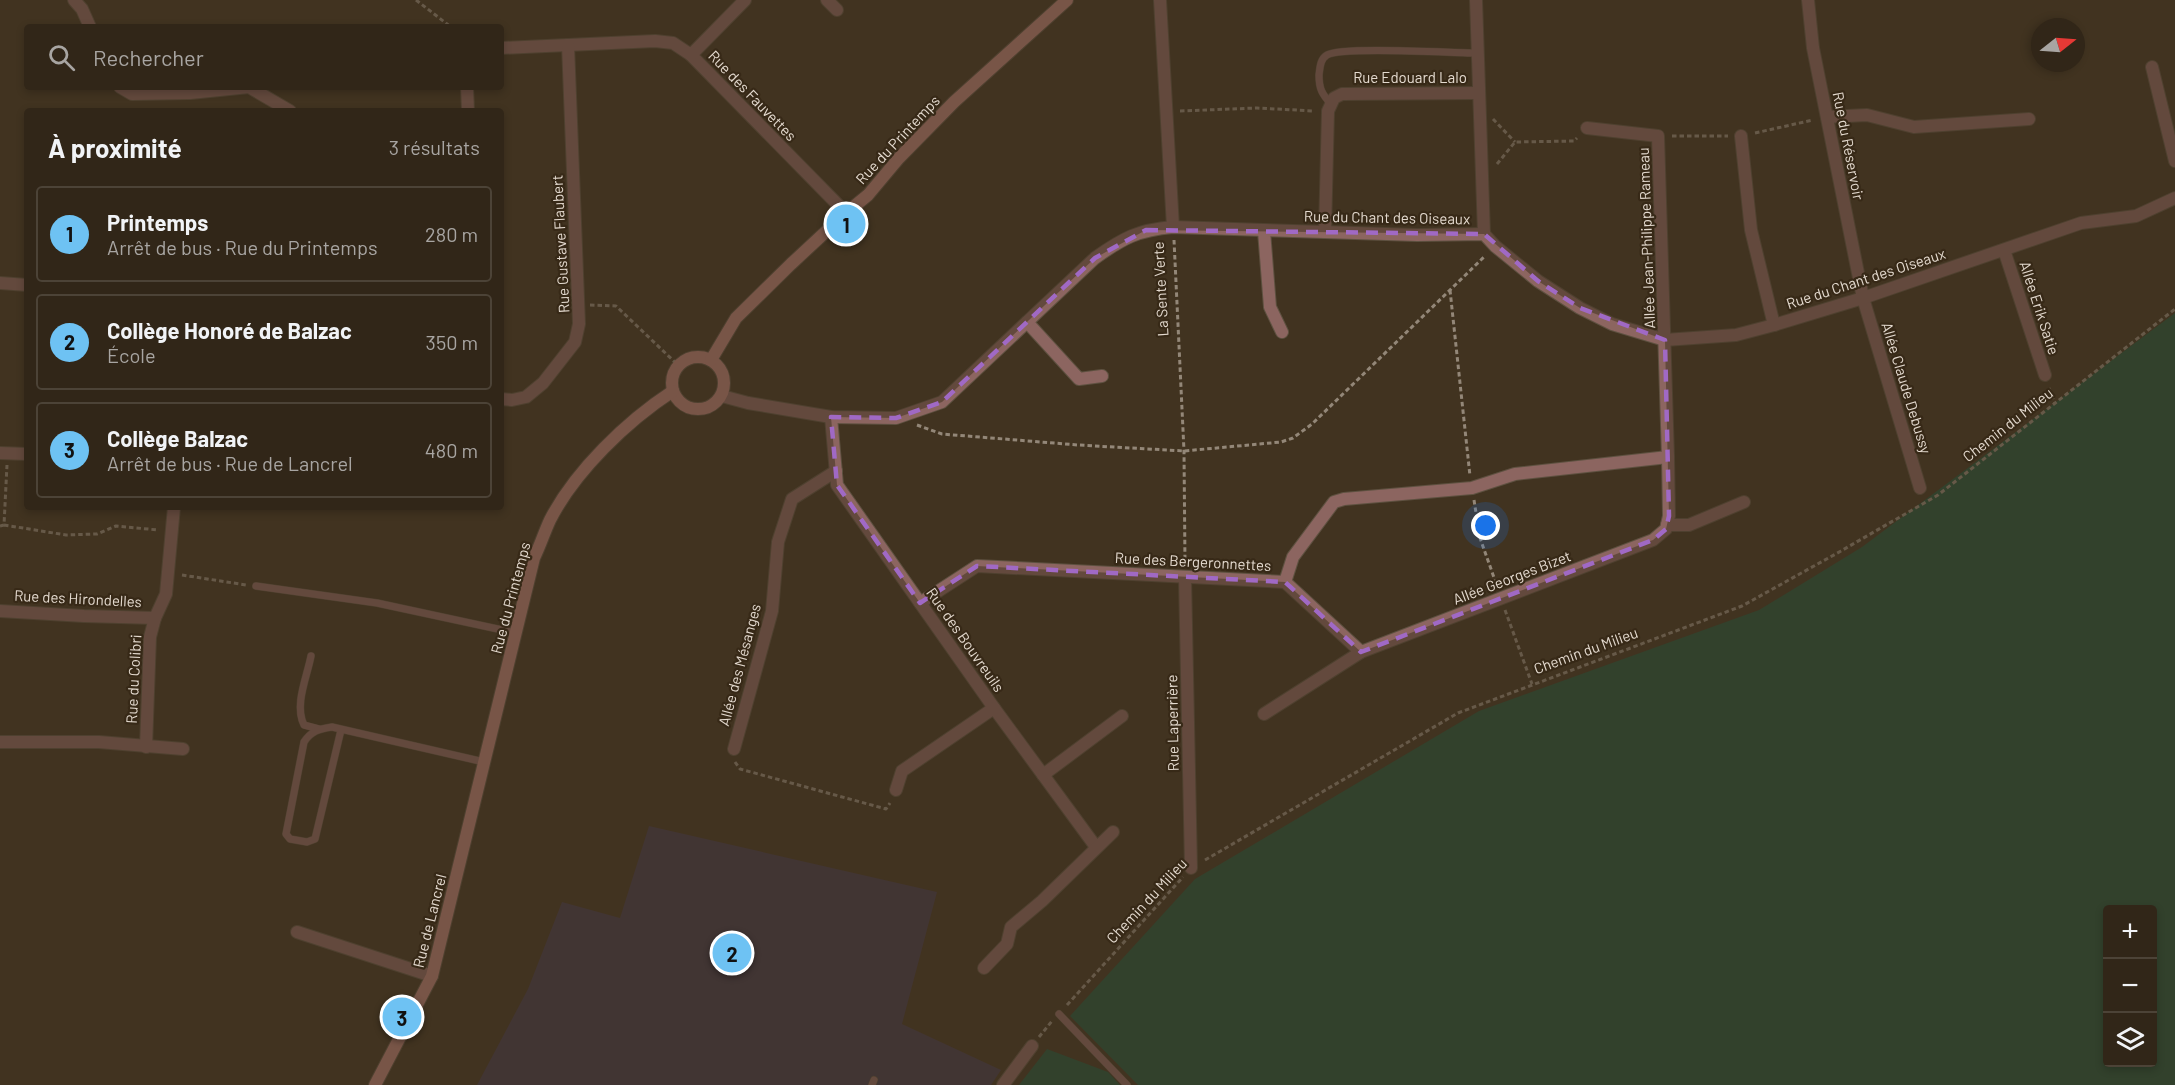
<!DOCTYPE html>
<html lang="fr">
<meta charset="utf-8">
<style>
body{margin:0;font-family:Barlow,sans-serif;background:#3d3225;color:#f1f3f6}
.controls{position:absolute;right:18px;bottom:18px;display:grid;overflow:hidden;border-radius:6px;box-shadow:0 3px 9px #0003}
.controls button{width:54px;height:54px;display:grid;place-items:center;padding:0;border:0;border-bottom:2px solid #4c4337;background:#312618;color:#f1f3f6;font:30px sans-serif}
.compass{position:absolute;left:2031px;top:18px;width:54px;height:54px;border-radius:50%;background:#312618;box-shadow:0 3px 9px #0003;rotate:73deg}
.you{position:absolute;left:1486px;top:526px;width:21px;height:21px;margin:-15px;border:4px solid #fff;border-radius:50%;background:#1a73e8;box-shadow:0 0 0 9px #1a73e833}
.badge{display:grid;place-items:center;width:39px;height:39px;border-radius:50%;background:#6ec2f3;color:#111;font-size:20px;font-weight:700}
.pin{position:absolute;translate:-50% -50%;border:3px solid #fff;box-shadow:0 2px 6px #0006}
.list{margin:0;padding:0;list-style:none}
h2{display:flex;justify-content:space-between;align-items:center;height:78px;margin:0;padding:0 24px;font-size:26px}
h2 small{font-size:20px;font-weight:400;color:#a8a5a2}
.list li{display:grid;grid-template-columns:39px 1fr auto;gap:18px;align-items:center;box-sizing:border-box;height:96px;margin:0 12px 12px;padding:0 12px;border:2px solid #4c4337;border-radius:6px}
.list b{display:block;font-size:22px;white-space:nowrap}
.list p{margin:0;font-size:20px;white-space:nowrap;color:#a8a5a2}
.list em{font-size:20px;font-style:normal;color:#a8a5a2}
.icon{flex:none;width:33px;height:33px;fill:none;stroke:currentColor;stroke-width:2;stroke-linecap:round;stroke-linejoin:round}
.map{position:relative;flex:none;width:2175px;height:1085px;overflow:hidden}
.search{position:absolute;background:#312618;box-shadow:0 3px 9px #0003;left:24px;top:24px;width:480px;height:66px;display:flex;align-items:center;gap:15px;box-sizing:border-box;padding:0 21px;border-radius:6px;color:#a8a5a2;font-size:22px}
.panel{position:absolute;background:#312618;box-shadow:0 3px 9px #0003;left:24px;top:108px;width:480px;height:402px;border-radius:6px}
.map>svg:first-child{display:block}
.education{fill:#423949}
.green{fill:#21533a;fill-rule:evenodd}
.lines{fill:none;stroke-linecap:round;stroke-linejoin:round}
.lane-casing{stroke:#5e5140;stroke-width:8}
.street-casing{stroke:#5e5140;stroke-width:14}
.secondary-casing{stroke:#5e5140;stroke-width:14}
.path{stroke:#938778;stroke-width:3;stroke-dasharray:4.5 3;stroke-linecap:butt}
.lane{stroke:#8c6560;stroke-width:7}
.street{stroke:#8c6560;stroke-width:12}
.secondary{stroke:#bb7e77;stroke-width:12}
.marked{fill:none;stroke:#a069c5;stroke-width:4.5;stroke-dasharray:12 8;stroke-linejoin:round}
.labels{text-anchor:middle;stroke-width:4.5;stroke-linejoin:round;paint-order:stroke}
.street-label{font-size:15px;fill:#e4dacf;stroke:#372917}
</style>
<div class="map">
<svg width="2175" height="1085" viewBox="0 0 2175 1085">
<rect width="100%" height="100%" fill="#413320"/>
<path class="education" d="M649,826l288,66 -35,132 99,46 -10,15h-514l51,-96 34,-87 58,16z"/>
<g class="green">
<path d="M2175,313v772h-1037l-68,-69 125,-137 284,-168 280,-101 103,-63zM2108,910h44v152h-44z"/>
<path d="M1047,1049l61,23 12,13h-101z"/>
</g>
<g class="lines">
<defs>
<g id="lane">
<path d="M1331,104c-9,-10 -12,-15 -12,-29 1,-7 1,-16 8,-20 14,-9 127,-2 150,-2"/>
<path d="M256,586l121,17 139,30"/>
<path d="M311,656c-4,21 -17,49 -7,69l15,4"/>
<path d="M341,730l-26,109 -8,3 -17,-3 -4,-5 18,-92c7,-11 15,-13 28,-15l152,35"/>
<path d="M1059,1014l68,71"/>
<path d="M872,1085l2,-5"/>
</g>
<g id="street">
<path d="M74,0l8,9 8,18"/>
<path d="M745,0l-54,55 155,158"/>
<path d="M827,0l10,10"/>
<path d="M1160,0l13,227"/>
<path d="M1476,0l8,234"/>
<path d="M1808,0l5,48 50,250 57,190"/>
<path d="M501,48l154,-7 18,2 18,12"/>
<path d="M2152,67l23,94"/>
<path d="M120,87l12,7 58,-1 59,-6 41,24"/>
<path d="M467,87l1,24"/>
<path d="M1827,117l40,-2 47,12 115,-8"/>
<path d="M1741,136l10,94 23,95"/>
<path d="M1264,231l6,76 12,25"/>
<path d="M1325,232l3,-121 6,-13 8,-4 136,-1"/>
<path d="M2004,250l41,125"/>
<path d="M0,283l27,2"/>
<path d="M1027,322l52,57 23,-3"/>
<path d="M722,396l26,7 83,14 65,1 46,-16 153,-144c28,-20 43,-28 78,-31l244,8 67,-1 11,12 43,35 42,27 32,16 53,16 71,-5 38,-10 89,-27 218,-75 55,-7 39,-18"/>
<path d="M501,399l11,1 14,-3 17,-14 32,-41 4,-18 -11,-279"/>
<path d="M831,417l6,68 157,223 102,139"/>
<path d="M0,453l27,1"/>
<path d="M1667,525h22l55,-23"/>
<path d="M1185,577l6,291"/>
<path d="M1285,582l76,70 292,-112 13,-11 3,-13 -1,-59"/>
<path d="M920,603l57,-37 308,16 8,-25 41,-55 10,-3 128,-11 43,-14 153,-17 -10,-321 -71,-8"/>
<path d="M0,611l84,5 71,2"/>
<path d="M1264,714l97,-62"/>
<path d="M0,742h99l84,7"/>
<path d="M146,747l4,-110 5,-19 11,-24 8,-87"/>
<path d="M734,749l38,-138 6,-69 14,-43 44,-28"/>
<path d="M1043,775l79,-59"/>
<path d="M896,790l6,-19 92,-63"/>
<path d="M297,932l135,44"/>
<path d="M984,968l23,-24 4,-17 31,-26 71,-69"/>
<path d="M1003,1085l29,-39"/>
</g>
<g id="secondary">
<circle cx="698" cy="383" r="26"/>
<path d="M711,360l25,-42 55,-54 55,-51 22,-18 31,-37 55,-56 113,-102"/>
<path d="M375,1085l57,-109 102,-418c6,-12 10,-25 16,-38 25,-49 77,-99 123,-129"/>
</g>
</defs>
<use href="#lane" class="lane-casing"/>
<use href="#street" class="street-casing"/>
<use href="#secondary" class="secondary-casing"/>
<g class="path">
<path d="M416,0l35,27"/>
<path d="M1180,111l77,-3 57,3"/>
<path d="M1493,119l22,23"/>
<path d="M1755,133l58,-13"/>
<path d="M1672,136h56"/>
<path d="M1497,164l18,-22 59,-1 3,-3"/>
<path d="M1174,240l10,211 1,113"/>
<path d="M1450,290l20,186"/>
<path d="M590,305l26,1 63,60"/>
<path d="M2049,388l6,16"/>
<path d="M917,425l25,9 136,11 106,6 97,-9 12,-4 19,-14 173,-168"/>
<path d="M1474,500l6,38 17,48"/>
<path d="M4,525l62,10 31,-1 19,-8 42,4"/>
<path d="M0,526l4,-1 3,-60"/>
<path d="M182,575l64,10"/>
<path d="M1505,610l27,74"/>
<path d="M735,762l5,7 146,40 4,-6"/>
<path d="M1205,860l253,-147 284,-107 99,-55 97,-56 237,-186"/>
<path d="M1067,1005l116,-128"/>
<path d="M1039,1037l13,-16"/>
</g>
<use href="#lane" class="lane"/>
<use href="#street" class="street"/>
<use href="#secondary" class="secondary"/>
</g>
<path d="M0 0H2175V1085H0ZM1146,230l338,4 54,47 42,27 85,32 4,176 -3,13 -13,11 -292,112 -76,-70 -308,-16 -57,37 -83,-118 -6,-68 65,1 46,-16 153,-144z" fill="#413320" fill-opacity=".55" fill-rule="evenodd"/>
<path class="marked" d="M1146,230l338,4 54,47 42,27 85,32 4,176 -3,13 -13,11 -292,112 -76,-70 -308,-16 -57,37 -83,-118 -6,-68 65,1 46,-16 153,-144z"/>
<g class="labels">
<g class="street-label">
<text x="1410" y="83">Rue Edouard Lalo</text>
<text transform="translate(752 96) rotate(46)" y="5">Rue des Fauvettes</text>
<text transform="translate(898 140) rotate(-47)" y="5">Rue du Printemps</text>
<text transform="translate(1848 146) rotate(79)" y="5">Rue du Réservoir</text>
<text transform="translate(1387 218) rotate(1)" y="5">Rue du Chant des Oiseaux</text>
<text transform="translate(1647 238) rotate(-92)" y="5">Allée Jean-Philippe Rameau</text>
<text transform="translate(561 244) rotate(-93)" y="5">Rue Gustave Flaubert</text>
<text transform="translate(1866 279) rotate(-18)" y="5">Rue du Chant des Oiseaux</text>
<text transform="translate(1161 289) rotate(-93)" y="5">La Sente Verte</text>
<text transform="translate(2039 308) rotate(72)" y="5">Allée Erik Satie</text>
<text transform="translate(1906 388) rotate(73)" y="5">Allée Claude Debussy</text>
<text transform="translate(2008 425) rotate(-38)" y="5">Chemin du Milieu</text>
<text transform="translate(1193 562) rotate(3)" y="5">Rue des Bergeronnettes</text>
<text transform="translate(1512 578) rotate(-21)" y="5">Allée Georges Bizet</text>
<text transform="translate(511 598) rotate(-75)" y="5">Rue du Printemps</text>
<text transform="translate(78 599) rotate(3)" y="5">Rue des Hirondelles</text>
<text transform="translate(965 640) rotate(55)" y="5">Rue des Bouvreuils</text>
<text transform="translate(1586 651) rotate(-20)" y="5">Chemin du Milieu</text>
<text transform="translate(740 665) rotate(-75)" y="5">Allée des Mésanges</text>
<text transform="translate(134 679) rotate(-87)" y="5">Rue du Colibri</text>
<text transform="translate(1173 723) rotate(-91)" y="5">Rue Laperrière</text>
<text transform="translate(1147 901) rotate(-47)" y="5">Chemin du Milieu</text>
<text transform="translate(430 921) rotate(-76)" y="5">Rue de Lancrel</text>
</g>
</g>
</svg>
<div class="controls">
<button>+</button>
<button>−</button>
<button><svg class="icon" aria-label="layers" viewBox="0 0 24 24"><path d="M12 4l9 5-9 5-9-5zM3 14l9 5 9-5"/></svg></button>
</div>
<svg class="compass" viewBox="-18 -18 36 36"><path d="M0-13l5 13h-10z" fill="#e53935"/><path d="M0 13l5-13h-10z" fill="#a8a5a2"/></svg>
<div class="you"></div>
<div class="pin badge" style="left:846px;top:224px">1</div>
<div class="pin badge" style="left:732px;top:953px">2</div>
<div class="pin badge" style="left:402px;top:1017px">3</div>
<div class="search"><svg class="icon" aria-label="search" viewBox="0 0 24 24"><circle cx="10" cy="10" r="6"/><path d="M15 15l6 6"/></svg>Rechercher</div>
<section class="panel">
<h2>À proximité<small>3 résultats</small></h2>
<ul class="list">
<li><span class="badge">1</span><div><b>Printemps</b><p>Arrêt de bus · Rue du Printemps</p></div><em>280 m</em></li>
<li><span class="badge">2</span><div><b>Collège Honoré de Balzac</b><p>École</p></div><em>350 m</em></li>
<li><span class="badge">3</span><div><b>Collège Balzac</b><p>Arrêt de bus · Rue de Lancrel</p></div><em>480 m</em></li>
</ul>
</section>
</div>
